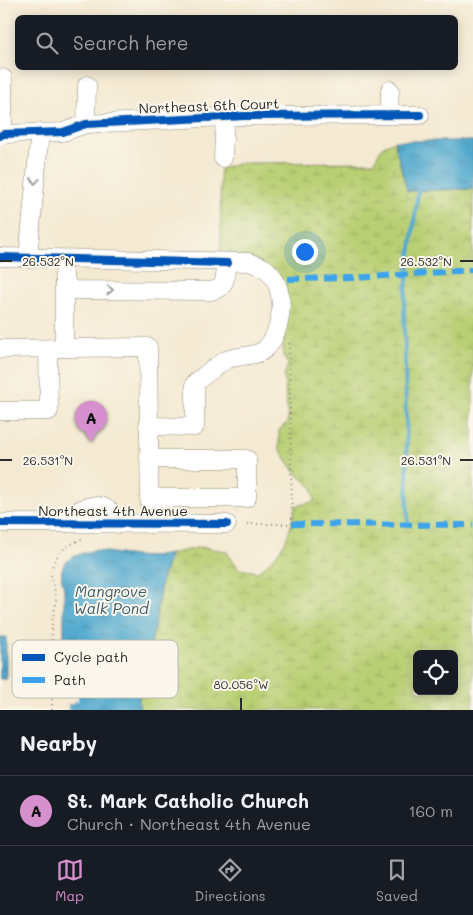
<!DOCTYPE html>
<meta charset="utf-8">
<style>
body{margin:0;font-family:Mali,sans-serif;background:#242831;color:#f1f3f6}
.controls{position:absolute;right:15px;bottom:15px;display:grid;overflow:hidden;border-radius:8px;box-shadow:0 2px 12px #0003}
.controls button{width:45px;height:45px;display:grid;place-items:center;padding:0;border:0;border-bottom:1px solid #363941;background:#171b24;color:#f1f3f6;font:25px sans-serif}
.you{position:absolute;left:304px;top:251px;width:18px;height:18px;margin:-12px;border:4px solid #fff;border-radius:50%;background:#1a73e8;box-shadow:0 0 0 8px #1a73e833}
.badge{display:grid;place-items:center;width:32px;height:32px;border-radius:50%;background:#d690ce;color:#111;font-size:16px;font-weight:700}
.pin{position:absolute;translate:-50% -41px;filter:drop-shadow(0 1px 2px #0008)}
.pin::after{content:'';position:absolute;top:26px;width:18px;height:15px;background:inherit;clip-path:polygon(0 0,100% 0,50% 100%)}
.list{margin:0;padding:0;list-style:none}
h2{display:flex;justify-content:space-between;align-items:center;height:65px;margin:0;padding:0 20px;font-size:21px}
h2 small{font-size:16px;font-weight:400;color:#9ea1a6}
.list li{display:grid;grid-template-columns:32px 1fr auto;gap:15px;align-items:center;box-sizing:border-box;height:70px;padding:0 20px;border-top:1px solid #363941}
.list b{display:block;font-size:19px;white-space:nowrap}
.list p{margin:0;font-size:16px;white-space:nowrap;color:#9ea1a6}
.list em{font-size:16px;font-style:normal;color:#9ea1a6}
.icon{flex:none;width:28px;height:28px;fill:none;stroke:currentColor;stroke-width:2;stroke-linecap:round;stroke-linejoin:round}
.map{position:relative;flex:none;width:473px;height:710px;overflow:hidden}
.search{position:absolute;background:#171b24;box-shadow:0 2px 12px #0003;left:15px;right:15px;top:15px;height:55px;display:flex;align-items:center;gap:12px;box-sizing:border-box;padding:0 18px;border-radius:8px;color:#9ea1a6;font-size:19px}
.sheet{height:135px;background:#171b24}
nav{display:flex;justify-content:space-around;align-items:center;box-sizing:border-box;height:70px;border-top:1px solid #363941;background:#171b24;font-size:14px;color:#9ea1a6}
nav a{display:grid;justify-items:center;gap:2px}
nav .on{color:#d690ce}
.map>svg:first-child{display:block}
.wetland{fill:url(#wetland-marsh);stroke:#727d4f;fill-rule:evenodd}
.water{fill:url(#water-ripples);stroke:#3e6a7c}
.pier{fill:#f4e9d1}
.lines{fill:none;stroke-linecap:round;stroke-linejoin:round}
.stream{stroke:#50a8cd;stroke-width:4}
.minor-casing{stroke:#908a7e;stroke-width:19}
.path{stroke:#908a7e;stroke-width:2;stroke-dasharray:1 4;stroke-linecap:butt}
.minor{stroke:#fff;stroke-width:18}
.quiet{stroke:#3ea3eb;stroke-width:6;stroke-dasharray:12 6;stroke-linecap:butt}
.cycleway-casing{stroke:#fbf7ec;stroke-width:11}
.cycleway{stroke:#0057b8;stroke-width:8}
.oneway{stroke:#a0a0a0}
.ticks{fill:none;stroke:#2b2b2b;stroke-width:2}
.labels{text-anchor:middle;stroke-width:4;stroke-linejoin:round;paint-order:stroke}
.street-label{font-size:14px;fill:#2b2b2b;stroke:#fbf7ec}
.water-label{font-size:15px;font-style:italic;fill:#3a5d6c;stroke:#fbf7ec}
.key{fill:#fbf7ec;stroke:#bdbab2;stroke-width:1}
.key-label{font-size:14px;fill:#2b2b2b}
.ticks-label{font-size:12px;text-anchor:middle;fill:#2b2b2b;stroke:#fbf7ec;stroke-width:4;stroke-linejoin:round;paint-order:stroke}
</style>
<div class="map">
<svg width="473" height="710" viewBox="0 0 473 710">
<defs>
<pattern id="wetland-marsh" width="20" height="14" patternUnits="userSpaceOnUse" patternTransform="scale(1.25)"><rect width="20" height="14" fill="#b9cf73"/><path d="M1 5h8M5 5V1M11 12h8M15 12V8" fill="none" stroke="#9fb264"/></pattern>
<pattern id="water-ripples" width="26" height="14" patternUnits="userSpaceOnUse" patternTransform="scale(1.25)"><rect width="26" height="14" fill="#50a8cd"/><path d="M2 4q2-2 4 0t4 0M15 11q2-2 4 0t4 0" fill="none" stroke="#4389a7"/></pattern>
</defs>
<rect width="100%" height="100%" fill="#fbf7ec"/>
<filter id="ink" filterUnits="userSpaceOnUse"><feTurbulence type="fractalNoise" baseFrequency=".02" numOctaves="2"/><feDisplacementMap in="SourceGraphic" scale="10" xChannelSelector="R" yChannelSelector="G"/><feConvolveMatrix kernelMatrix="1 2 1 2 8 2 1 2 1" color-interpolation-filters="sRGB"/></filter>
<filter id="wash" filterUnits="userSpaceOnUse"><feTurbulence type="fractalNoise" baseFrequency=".0096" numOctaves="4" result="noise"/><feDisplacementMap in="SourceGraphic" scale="20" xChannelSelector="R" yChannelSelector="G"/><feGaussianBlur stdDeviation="1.12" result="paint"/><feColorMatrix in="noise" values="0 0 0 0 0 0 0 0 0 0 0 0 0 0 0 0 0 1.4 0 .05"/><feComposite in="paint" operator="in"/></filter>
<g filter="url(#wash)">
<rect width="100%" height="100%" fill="#f4e9d1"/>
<path class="wetland" d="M394,141l14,50 65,-2v521h-331l-3,-4v-12l15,-64 7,-47 9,-29 31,-7 25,4 13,18 19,3c27,-22 30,-33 38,-66l19,-5 -3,-14 -16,-14 -17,-25v-18l9,-8 -4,-46 4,-12 -5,-8 1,-70 -63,-30 -1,-87 21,-6 133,-1 8,-15zM417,654h37v37h-37z"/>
<g class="water">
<path d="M394,141h79v48l-66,2z"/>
<path d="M95,550c26,4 49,10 75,4l-9,29 -7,47 -15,64v12l3,4h-78v-122c-9,-28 8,-32 31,-38z"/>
<rect x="0" y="637" width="6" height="42"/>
</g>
<path class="pier" d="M61,654h8v5h5v4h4v38h-5v3h-5v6h-7z"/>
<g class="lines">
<path class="stream" d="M408,525l-4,-219 14,-115"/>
</g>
</g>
<g filter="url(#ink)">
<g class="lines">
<defs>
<g id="minor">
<path d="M3,78v56"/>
<path d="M389,115l1,-25"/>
<path d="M86,124l1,-39"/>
<path d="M0,136l3,-2 60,-2 23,-8 158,-8 176,-1"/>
<path d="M223,158l2,-41"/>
<path d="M0,257l249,5c4,2 10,3 14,5 26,16 21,66 1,83 -8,7 -28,5 -38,10 -11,6 -21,15 -31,23v44l-47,-1"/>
<path d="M28,258l12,-126"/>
<path d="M64,283l9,7 138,1 9,-3 4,-6 3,-19"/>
<path d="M64,348v-74"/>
<path d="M0,349l148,-2 2,177"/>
<path d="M0,411h49l-1,-62"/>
<path d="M149,459h98v39h-98"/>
<path d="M0,523l227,1"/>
<path d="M66,523c9,-15 33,-25 47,-9 3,3 5,6 7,10"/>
</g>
</defs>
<use href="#minor" class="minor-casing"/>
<g class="path">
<path d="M247,524h45l-3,-184"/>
<path d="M52,710c0,-29 -1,-59 0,-88 1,-8 4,-15 4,-23 -1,-14 -9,-21 -2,-37 6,-13 16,-18 28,-23"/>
</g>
<use href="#minor" class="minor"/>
<g class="quiet">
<path d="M288,279l66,-1 119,-8"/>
<path d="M292,524l181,1"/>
</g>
<defs>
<g id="cycleway">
<path d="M0,136l3,-2 60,-2 23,-8 158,-8 176,-1"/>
<path d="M0,257l227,6"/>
<path d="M0,523l227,1"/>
</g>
</defs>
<use href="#cycleway" class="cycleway-casing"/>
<use href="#cycleway" class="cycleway"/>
</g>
<defs><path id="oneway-chevron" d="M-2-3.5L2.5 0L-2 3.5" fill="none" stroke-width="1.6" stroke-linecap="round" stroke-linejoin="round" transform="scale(1.25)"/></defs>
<g class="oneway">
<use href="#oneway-chevron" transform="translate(35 181) rotate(95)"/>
<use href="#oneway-chevron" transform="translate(110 290) rotate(1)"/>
</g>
</g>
<path class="ticks" d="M0,261h12M460,261h13M0,460h12M460,460h13M241,698v12"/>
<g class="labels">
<g class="street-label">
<text transform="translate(209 106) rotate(-2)" y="5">Northeast 6th Court</text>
<text x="113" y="516">Northeast 4th Avenue</text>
</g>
<g class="water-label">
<text x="111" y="597">Mangrove<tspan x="111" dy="17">Walk Pond</tspan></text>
</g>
</g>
<rect x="12" y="640" width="166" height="58" rx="8" class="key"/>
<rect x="22" y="654" width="23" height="7" fill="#0057b8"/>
<rect x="22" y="677" width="23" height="6" fill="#3ea3eb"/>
<g class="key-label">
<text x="54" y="662">Cycle path</text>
<text x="54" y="685">Path</text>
</g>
<g class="ticks-label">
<text x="48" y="266">26.532°N</text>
<text x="426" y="266">26.532°N</text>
<text x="48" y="465">26.531°N</text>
<text x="426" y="465">26.531°N</text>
<text x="241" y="689">80.056°W</text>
</g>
</svg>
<div class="controls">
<button><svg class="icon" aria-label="locate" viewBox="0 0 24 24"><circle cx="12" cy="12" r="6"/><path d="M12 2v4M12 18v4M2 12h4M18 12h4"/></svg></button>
</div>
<div class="you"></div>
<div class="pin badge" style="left:91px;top:442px">A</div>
<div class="search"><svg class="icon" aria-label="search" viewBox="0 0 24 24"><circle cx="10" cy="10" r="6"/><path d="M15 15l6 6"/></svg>Search here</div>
</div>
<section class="sheet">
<h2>Nearby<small></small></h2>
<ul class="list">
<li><span class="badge">A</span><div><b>St. Mark Catholic Church</b><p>Church · Northeast 4th Avenue</p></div><em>160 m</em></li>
</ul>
</section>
<nav>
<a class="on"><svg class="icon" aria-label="map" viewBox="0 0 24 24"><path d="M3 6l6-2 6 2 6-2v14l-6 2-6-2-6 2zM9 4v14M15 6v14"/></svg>Map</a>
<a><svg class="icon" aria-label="directions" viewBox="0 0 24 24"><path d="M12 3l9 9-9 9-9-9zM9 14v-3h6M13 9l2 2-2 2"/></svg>Directions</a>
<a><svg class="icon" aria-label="saved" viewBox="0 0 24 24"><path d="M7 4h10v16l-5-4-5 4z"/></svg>Saved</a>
</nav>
